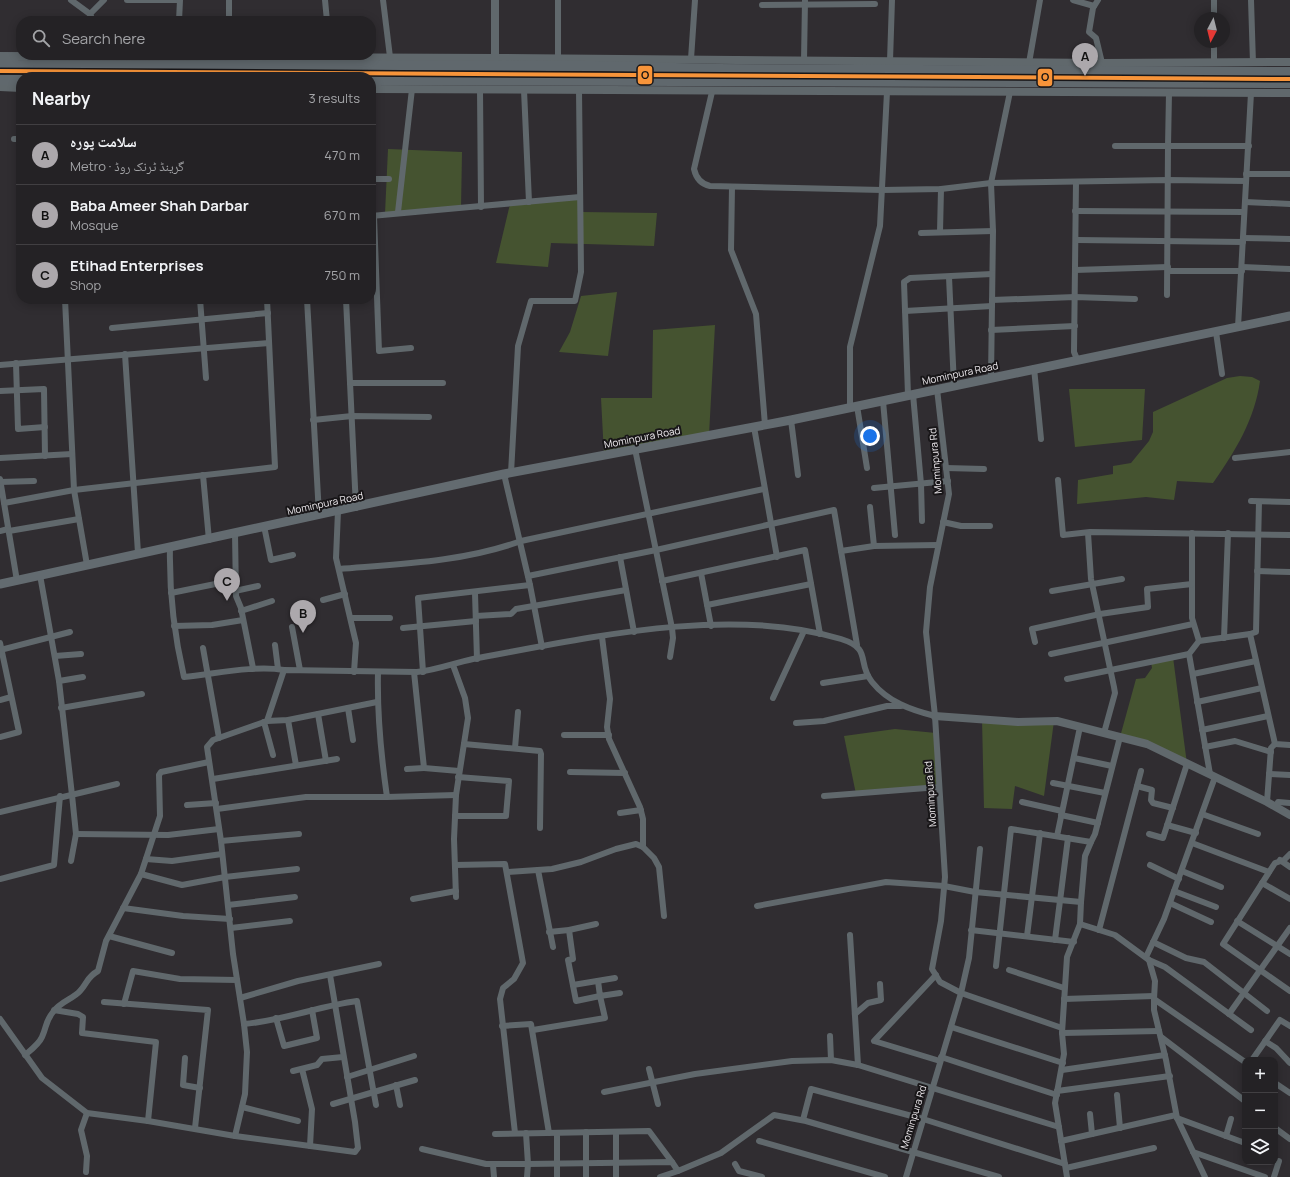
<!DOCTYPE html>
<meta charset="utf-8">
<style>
body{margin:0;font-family:Manrope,"Noto Naskh Arabic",sans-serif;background:#302f32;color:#f1f3f6}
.controls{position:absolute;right:12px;bottom:12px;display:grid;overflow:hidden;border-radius:8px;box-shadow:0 2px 10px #0003}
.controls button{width:36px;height:36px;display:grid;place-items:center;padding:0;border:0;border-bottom:1px solid #413f42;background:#242225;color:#f1f3f6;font:20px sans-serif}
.compass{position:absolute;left:1194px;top:12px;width:36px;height:36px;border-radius:50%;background:#242225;box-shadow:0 2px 10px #0003;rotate:187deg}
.you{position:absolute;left:870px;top:436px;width:14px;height:14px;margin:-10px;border:3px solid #fff;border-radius:50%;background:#1a73e8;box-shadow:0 0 0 6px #1a73e833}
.badge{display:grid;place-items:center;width:26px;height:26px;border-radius:50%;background:#aca8ac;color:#111;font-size:13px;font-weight:700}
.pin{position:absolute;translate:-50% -33px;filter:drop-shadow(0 1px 2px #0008)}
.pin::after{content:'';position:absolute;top:21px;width:14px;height:12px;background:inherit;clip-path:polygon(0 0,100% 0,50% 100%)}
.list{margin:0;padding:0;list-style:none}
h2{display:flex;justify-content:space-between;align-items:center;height:52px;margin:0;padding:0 16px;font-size:17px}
h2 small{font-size:13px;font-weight:400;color:#a3a4a7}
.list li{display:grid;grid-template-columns:26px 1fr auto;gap:12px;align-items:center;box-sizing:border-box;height:60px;padding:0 16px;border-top:1px solid #413f42}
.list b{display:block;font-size:15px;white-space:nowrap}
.list p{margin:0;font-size:13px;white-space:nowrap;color:#a3a4a7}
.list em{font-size:13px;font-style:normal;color:#a3a4a7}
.icon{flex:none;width:22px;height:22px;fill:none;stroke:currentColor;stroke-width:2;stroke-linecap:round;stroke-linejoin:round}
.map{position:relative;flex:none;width:1290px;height:1177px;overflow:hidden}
.search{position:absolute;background:#242225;box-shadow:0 2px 10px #0003;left:16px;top:16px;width:360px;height:44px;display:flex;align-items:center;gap:10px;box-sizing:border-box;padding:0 14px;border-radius:16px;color:#a3a4a7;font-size:15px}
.panel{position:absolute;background:#242225;box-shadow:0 2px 10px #0003;left:16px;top:72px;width:360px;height:232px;border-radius:16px}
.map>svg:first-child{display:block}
.green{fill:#455330}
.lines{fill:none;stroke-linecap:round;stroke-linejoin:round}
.minor{stroke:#60686c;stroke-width:6}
.tertiary{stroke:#60686c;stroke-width:8}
.secondary{stroke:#636b70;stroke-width:9}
.primary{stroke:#60686d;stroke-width:10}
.metro-1-casing{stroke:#181618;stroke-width:7}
.metro-1{stroke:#f7943a;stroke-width:4}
.labels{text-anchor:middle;stroke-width:4;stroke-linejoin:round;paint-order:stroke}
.street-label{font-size:10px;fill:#eeeaee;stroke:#181618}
.line-badge{stroke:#181618;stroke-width:1.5}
.pale-badge-label{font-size:11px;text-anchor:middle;font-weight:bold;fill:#111}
</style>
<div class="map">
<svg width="1290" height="1177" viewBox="0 0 1290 1177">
<rect width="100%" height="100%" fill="#302d31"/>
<g class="green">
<path d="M388,149l74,3 -1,56 -76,6z"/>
<path d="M580,197l1,15 76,1 -3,33 -103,-3 -3,24 -52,-4 14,-59z"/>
<path d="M617,292l-9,64 -49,-4 11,-20 11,-36z"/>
<path d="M715,325l-6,110 -105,20 -3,-57h51l1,-68z"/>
<path d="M1240,376l12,1 8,4c-5,38 -25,71 -47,102l-36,-2 -3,19 -28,-3 -69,7 1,-24 35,-6v-8l18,-3 18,-22 4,-9v-20l74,-34z"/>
<path d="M1069,389h76l-3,51 -67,7z"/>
<path d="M1173,657l14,107 -67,-27 16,-58 9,-1 7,-10 -1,-6z"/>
<path d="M982,719l72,2 -10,75 -29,-10 -3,23 -28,-1z"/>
<path d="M895,729l41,4 3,54 -83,7 -12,-58z"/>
</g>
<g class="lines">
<g class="minor">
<path d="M71,0l19,14 3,7"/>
<path d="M127,0h52"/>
<path d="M325,0l2,21"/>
<path d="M383,0l7,57"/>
<path d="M1073,0l21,6"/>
<path d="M1098,0l-5,8 -4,24 7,6 6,25"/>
<path d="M1214,0v18"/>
<path d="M1251,0l2,63"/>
<path d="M762,5l113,-1"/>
<path d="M90,14l14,-14"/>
<path d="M179,21l1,-21"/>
<path d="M229,21v-21"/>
<path d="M1214,42v21"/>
<path d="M558,58v-58"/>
<path d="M691,59l4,-59"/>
<path d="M804,61l1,-61"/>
<path d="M890,61l2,-61"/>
<path d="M1029,63l11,-63"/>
<path d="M480,90l1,117"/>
<path d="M524,90l5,112"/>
<path d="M712,92l-18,77c2,9 7,15 16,17l172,4 59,-1 50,-6 177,-3 78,1"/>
<path d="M14,139h7"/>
<path d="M1115,146h53l1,-53"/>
<path d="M1246,174h44"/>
<path d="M371,179h18"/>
<path d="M1076,182l-2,170 3,7"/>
<path d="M732,187l-1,63 25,64 9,111"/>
<path d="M19,194h2"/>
<path d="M1245,202l45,2"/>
<path d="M1075,211l169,1"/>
<path d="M398,212l14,-123"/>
<path d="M371,216c70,-7 139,-12 209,-19"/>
<path d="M374,216l5,135 32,-3"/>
<path d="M940,232l1,-43"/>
<path d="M921,233l72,-2"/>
<path d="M1243,238l47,1"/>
<path d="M1077,240l166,2"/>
<path d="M1242,267l48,2"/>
<path d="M1075,270l93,-3"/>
<path d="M1168,271h74"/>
<path d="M949,277l5,109"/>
<path d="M1167,295l1,-149h81"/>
<path d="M65,299l9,191 13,75"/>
<path d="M200,299l6,79"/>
<path d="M307,299l12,216"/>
<path d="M346,299l10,209"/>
<path d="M992,300l83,-3 60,2"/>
<path d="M905,311l87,-5"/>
<path d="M1238,327l13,-234"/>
<path d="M112,328l156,-15"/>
<path d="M991,330l84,-4"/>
<path d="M1216,332l6,42"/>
<path d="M125,354l13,199"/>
<path d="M16,363l2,66 27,-2"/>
<path d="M0,365l269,-22"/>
<path d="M1034,368l7,71"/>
<path d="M991,378l2,-147 -2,-48 19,-91"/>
<path d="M350,383h93"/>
<path d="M0,391l44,-2 1,67"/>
<path d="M913,394l8,90 1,37"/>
<path d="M908,395l-4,-113 6,-4 82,-4"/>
<path d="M883,401l12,134"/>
<path d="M857,406l10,62"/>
<path d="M850,407v-60l30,-121 7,-134"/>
<path d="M313,420l39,-4 77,1"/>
<path d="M791,420l7,55"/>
<path d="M754,427l23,130"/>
<path d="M635,449l37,179 1,10 -3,19"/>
<path d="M0,458l72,-4"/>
<path d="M1235,458l55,-6"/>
<path d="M946,468l38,1"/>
<path d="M511,473l7,-127 13,-45h44l6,-29 -2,-182"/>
<path d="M504,474l26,111 12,62"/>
<path d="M203,475l6,65"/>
<path d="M0,479l17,102"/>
<path d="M1058,480l5,55 27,-3 200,3"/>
<path d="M0,482l34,-1"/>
<path d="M874,488l74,-7"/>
<path d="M1251,501l39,1"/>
<path d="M1259,502l-3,130 -6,2 25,110 15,1"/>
<path d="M4,503l70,-13 201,-23 -8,-168"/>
<path d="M870,507l4,39"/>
<path d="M338,511l-2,47 20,85 -2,29"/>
<path d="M943,522l18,4h29"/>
<path d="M264,526l7,34 22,-5"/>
<path d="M0,531l8,-2"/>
<path d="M9,531l70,-12"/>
<path d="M235,533l1,63 5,12 12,60"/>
<path d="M1088,533l3,46 23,108 1,6 -11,40"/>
<path d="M1192,533v85l7,23"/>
<path d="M170,546c-1,45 4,88 14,131 31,-3 70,-12 100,-7"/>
<path d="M841,551l33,-5 64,-1"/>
<path d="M620,557l14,75"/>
<path d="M339,569c61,-5 124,-7 182,-28l243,-52"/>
<path d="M1257,571l33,1"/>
<path d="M701,573l10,53"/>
<path d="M40,575l19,106 13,114 4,39 -5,27"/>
<path d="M528,576l128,-26 178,-40 23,135"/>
<path d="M662,581l143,-31 15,84"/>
<path d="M235,591l23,-5"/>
<path d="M1052,591l70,-12"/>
<path d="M171,593l64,-13"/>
<path d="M475,593l2,66"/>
<path d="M323,600l22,-6"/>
<path d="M707,605l104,-21"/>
<path d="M241,611l31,-10"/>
<path d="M476,616l35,-2 5,-5 110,-19"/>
<path d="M351,618h39"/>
<path d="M174,626l38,-1 31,-5"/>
<path d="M292,627l8,43"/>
<path d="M403,628l73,-7"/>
<path d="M602,637l8,62 -3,28 2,12 31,68 3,12v28l11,11 5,9 5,49"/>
<path d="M1224,638l4,-105"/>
<path d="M1035,642l-3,-13 68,-15 48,-7 -1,-18 45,-5"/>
<path d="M0,643l19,89 -19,5"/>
<path d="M275,645l3,24"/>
<path d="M203,648l16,90"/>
<path d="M0,650l70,-18"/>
<path d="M1051,654l142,-30"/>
<path d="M55,656l26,-2"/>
<path d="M453,665l12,33 3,20 -12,77 -2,44 2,58"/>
<path d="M378,672c-1,42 3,83 9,125l69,-2"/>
<path d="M414,672l10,96 35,3"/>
<path d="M423,672l-5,-74 112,-13"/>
<path d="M1193,674l63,-13"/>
<path d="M1067,679l122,-25"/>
<path d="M59,681l24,-4"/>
<path d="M823,683l45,-7"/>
<path d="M773,698l31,-67"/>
<path d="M0,700l11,-3"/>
<path d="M1197,702l65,-14"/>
<path d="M61,708l81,-14"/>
<path d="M348,708l5,32"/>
<path d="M318,714l8,47"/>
<path d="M288,720l8,45"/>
<path d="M267,721l21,-1 89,-18"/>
<path d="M264,722l9,33"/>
<path d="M796,723l28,-2 63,-15h14"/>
<path d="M1202,730l66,-14"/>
<path d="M564,735h45"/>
<path d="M464,744l76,7 1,3 -1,74"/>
<path d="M1205,747l30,-6 36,11"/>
<path d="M515,748l3,-36"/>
<path d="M1074,758l38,8"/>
<path d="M407,769l17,-1"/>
<path d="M570,772l55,1"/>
<path d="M1210,774l-21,-120 10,-13 51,-7"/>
<path d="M1269,774l21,1"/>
<path d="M213,779l124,-20"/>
<path d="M1053,783l52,10"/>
<path d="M1137,786l15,4 -1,10 2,3 20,5"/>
<path d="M824,796l115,-9"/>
<path d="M1022,802l40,9"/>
<path d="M1267,802l4,-54 4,-4"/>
<path d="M187,805l29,-2"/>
<path d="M1276,807l2,-5 12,1"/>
<path d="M217,809l89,-12h81"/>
<path d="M0,812l117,-28"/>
<path d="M620,813l21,-3"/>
<path d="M1202,814l56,20"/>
<path d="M1061,815l37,8"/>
<path d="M455,816h51l3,-35 -51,-4"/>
<path d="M1167,825l29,8"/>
<path d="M76,834l92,1 51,-6"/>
<path d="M1149,834l14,4 24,-74"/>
<path d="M1057,836l23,-109"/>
<path d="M221,841l78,-7"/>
<path d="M1091,842l4,-8 25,-97"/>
<path d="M1192,843l77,29"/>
<path d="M980,849l-11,109 -8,35 101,35"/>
<path d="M1290,854l-6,6 -9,3 -52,81 67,47"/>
<path d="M146,859l26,2 50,-7"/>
<path d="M1280,860l10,7"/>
<path d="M455,865l50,-1 18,99 -9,16 -11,9 -3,11 15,134"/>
<path d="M1150,865l29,14"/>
<path d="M538,870l15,77"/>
<path d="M1182,871l39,16"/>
<path d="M507,872l45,-3 29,-7 35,-13 20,-5 7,3"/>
<path d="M141,874l41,11 43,-8 72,-8"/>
<path d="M0,879l54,-14 6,-69"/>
<path d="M1262,883l28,16"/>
<path d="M1174,891l42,16"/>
<path d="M413,899l43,-8"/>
<path d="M1170,903l41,19"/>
<path d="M228,905l67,-8"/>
<path d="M757,906l129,-24 58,4 31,6 106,10 -1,22 35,11 34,25 6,21 -1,18 91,63"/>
<path d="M123,908l60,8 47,3"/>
<path d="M1237,921l53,33"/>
<path d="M231,928l59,-7"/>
<path d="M971,930l103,12"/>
<path d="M1099,930l42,-159"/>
<path d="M549,932l20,-2 27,-6"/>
<path d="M850,935l8,130"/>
<path d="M109,936l63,17"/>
<path d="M1027,936l13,-103"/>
<path d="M1055,940l13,-102"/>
<path d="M1153,942l33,16 18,4 63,49"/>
<path d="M1146,957l18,-38 51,-142"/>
<path d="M1149,960l16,7 86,63"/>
<path d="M996,966l15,-137 80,13 -6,14 -4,46"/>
<path d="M1009,970l55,18"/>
<path d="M936,975l-62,66 66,20"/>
<path d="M598,981l2,15 20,-3"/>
<path d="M573,985l42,-7"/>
<path d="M240,998l58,-17 81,-17"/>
<path d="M1064,999l90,-3"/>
<path d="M1154,999v11l12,50 11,58 28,59"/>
<path d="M104,1002l104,8 -13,118"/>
<path d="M124,1004l9,-33 47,8 57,1"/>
<path d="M54,1010l24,4 5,3 -1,16 74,9 -8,79"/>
<path d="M855,1014l13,-11 13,-3 -1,-16"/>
<path d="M1229,1014l61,-86"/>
<path d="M276,1018l8,28 33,-8 -5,-28"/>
<path d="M0,1019l42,59 45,35 61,8 87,15 120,16 3,-4 -3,-26 -25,-147"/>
<path d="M244,1024c38,-3 75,-18 113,-23l19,104"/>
<path d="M502,1026l29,-2 18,109"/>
<path d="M951,1027l112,36"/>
<path d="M533,1030l72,-12 -5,-22 -24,5 -8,-41 5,-1 -4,-29"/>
<path d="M1062,1033l97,-2"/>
<path d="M830,1036l1,24"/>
<path d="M1161,1037l84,64"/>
<path d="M1265,1041l11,7 14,15"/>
<path d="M25,1055c6,-5 14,-11 17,-18 5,-11 3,-15 11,-25 8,-11 20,-13 27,-21 8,-9 7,-14 18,-20l8,-30 35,-67 19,-58 -1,-41 2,-3 48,-10"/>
<path d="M941,1057l116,38"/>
<path d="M185,1058l-2,27 17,3"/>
<path d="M1252,1060l28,-40 10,6"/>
<path d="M302,1069l10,40 -2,37"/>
<path d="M649,1069l9,35"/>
<path d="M1062,1070l103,-15"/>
<path d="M293,1071l24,-6 5,-6 21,-2"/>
<path d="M347,1077l67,-21"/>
<path d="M1275,1083l15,10"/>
<path d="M396,1085l4,20"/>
<path d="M1057,1091l113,-15"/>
<path d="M604,1092l91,-18 97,-13 39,-1 27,5 201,62"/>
<path d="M1117,1095l3,33"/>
<path d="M333,1104l82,-24"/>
<path d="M242,1107l56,14"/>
<path d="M1090,1114l2,20"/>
<path d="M1177,1118l68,25"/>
<path d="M803,1120l8,-31 112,30 142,45"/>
<path d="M1275,1128l15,11"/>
<path d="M586,1132v45"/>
<path d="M616,1132v45"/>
<path d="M557,1133v44"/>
<path d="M495,1134l154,-3 23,31"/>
<path d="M235,1136l10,-42 2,-42 -3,-28 -11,-70 -12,-113 -14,-94 6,-7 54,-19 17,-51 133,2c20,-2 37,-9 56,-13 114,-21 256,-54 368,-20 32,10 15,23 31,43 16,20 39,28 63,34"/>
<path d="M1226,1136l5,-17"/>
<path d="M759,1141l126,36"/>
<path d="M1061,1141l115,-26"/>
<path d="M422,1149l64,15h42l-2,-31"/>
<path d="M1193,1152l72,25"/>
<path d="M735,1164l4,7 23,6"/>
<path d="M493,1165l1,12"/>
<path d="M1066,1168l88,-20"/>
<path d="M86,1172l1,-16 -6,-26 6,-17"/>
<path d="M527,1177l1,-13 144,-2 6,9 43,-18 53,-38 32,6 193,56"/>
<path d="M660,1177l18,-6"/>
<path d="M906,1177l55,-184 -21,-11 -8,-13 9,-48 4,-44 -10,-161 -9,-84 4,-45 19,-93 -12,-105"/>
<path d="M1067,1177l-12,-74 9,-49 -2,-21 5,-76 13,-33"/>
<path d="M1274,1177l5,-16"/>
</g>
<g class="tertiary">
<path d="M0,56l495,2 607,5 188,-1"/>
<path d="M495,61v-61"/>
<path d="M0,87l21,1"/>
<path d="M371,89l919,4"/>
<path d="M935,716l83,6 39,-1 90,23 120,58 23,13"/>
</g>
<path class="secondary" d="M0,584l504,-110 287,-54 499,-104"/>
<g class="primary">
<path d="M0,65l594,1 122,3 574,3"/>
<path d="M25,65l5,4 -1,8"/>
<path d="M0,80h21"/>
<path d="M371,80l919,3"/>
</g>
<defs>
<path id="metro-1" d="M0,71l1290,8"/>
</defs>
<use href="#metro-1" class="metro-1-casing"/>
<use href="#metro-1" class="metro-1"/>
</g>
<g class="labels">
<g class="street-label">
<text transform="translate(960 373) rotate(-12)" y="4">Mominpura Road</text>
<text transform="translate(642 437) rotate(-11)" y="4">Mominpura Road</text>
<text transform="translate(935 461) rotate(-95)" y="4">Mominpura Rd</text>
<text transform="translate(325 503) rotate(-12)" y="4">Mominpura Road</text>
<text transform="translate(930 794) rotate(-94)" y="4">Mominpura Rd</text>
<text transform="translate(913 1117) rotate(-73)" y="4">Mominpura Rd</text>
</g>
</g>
<g class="line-badge">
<rect x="637" y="65" width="16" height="20" rx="4" fill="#f7943a"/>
<rect x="1037" y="68" width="16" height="19" rx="4" fill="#f7943a"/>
</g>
<g class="pale-badge-label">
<text x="645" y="79">O</text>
<text x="1045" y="81">O</text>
</g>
</svg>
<div class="controls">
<button>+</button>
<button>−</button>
<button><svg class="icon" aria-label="layers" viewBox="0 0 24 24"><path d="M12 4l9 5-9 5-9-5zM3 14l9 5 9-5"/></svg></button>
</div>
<svg class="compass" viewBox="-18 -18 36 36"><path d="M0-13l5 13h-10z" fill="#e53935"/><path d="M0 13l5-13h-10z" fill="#a3a4a7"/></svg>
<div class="you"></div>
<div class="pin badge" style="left:1085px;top:76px">A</div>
<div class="pin badge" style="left:303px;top:633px">B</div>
<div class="pin badge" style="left:227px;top:601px">C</div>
<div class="search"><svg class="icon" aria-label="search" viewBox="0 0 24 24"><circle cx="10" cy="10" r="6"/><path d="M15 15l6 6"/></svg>Search here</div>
<section class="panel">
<h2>Nearby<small>3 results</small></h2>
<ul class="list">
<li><span class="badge">A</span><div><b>سلامت پورہ</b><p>Metro · گرینڈ ٹرنک روڈ</p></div><em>470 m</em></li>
<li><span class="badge">B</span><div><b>Baba Ameer Shah Darbar</b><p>Mosque</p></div><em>670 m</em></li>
<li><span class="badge">C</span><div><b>Etihad Enterprises</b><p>Shop</p></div><em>750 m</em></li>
</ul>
</section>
</div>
